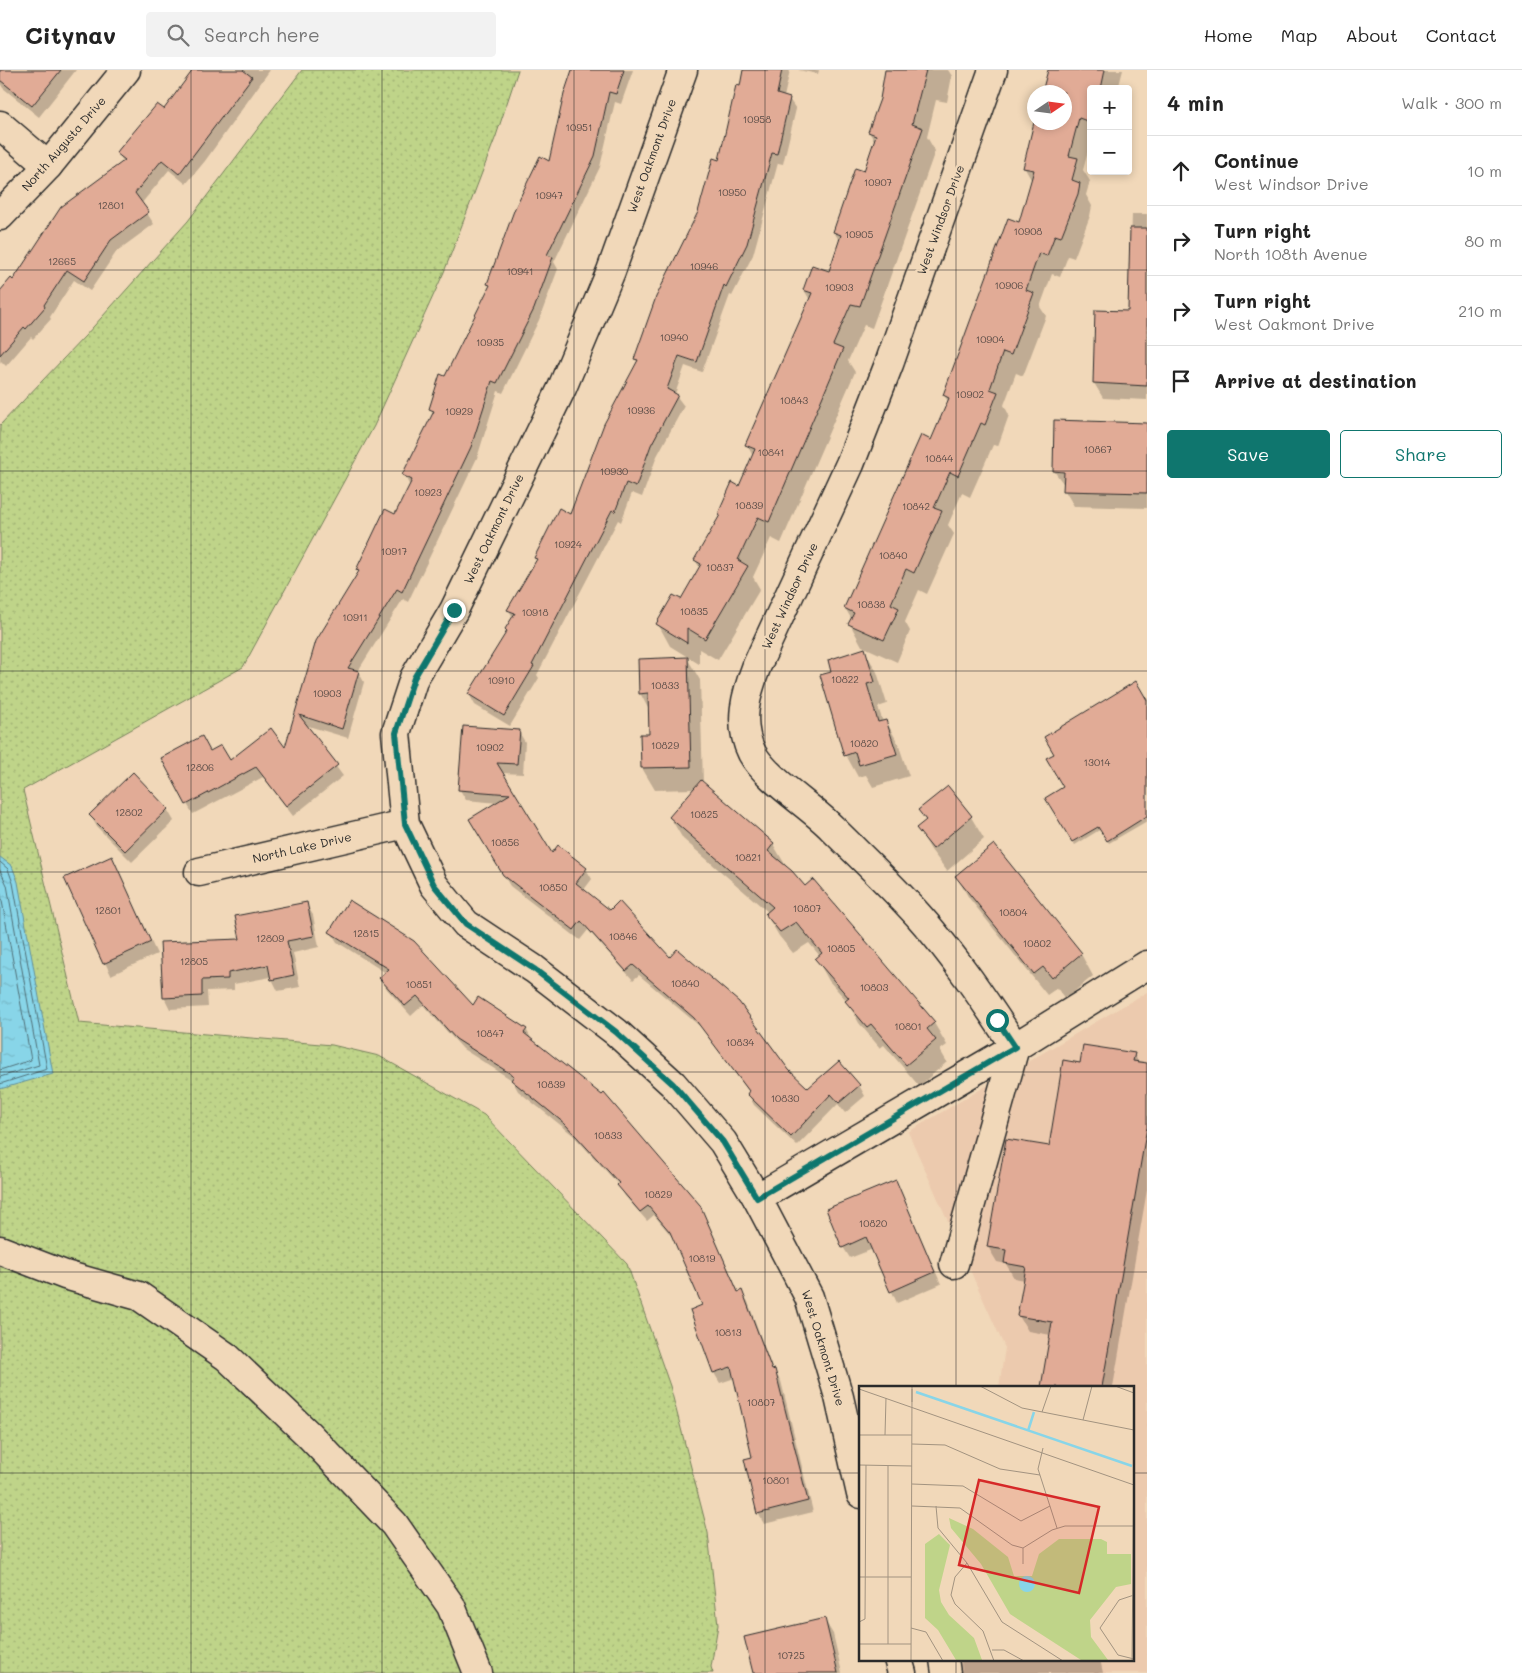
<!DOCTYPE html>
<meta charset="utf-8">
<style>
body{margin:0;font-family:Mali,sans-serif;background:#f2f2f2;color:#222}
.controls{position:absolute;right:15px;top:15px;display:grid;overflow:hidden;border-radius:5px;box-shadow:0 2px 8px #0003}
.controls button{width:45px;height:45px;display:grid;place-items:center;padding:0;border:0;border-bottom:1px solid #e0e0e0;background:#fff;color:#222;font:25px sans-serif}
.compass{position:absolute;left:1027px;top:15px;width:45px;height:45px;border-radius:50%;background:#fff;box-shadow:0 2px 8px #0003;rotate:77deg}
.stop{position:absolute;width:15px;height:15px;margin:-11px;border:4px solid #0f766e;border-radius:50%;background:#fff}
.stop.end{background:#0f766e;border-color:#fff;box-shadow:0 1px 5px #0008}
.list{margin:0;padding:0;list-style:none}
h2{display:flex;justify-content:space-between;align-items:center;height:65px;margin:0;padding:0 20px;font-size:21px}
h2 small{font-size:16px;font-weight:400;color:#767676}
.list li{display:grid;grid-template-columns:32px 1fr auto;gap:15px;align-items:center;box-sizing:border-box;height:70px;padding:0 20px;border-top:1px solid #e0e0e0}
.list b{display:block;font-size:19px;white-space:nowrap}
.list p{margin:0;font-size:16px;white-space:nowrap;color:#767676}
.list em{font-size:16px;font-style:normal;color:#767676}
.actions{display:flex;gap:10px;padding:15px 20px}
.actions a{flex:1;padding:11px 0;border:1px solid #0f766e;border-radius:5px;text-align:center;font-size:18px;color:#0f766e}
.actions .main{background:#0f766e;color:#fff}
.icon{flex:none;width:28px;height:28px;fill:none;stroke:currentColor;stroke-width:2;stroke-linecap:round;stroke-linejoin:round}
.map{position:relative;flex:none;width:1147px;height:1603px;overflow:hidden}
header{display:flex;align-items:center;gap:30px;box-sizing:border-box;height:70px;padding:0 25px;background:#fff;border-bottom:1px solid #e0e0e0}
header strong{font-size:24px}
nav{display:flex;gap:28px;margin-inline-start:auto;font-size:18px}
.search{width:350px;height:45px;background:#f2f2f2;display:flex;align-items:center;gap:12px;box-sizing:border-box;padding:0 18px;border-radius:5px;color:#767676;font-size:19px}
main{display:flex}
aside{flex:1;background:#fff}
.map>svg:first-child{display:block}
.built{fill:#eccaae}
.grass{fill:url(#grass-dots);stroke:#75805a}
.water{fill:url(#water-ripples);stroke:#63919c}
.shadow{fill:#0003}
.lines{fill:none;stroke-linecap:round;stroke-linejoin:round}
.shore{stroke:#506f77;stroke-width:1}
.building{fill:#e1ab96;stroke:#2b2b2b}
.minor-casing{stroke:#2b2b2b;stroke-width:31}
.minor{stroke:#f1d8b9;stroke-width:28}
.route{stroke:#0f766e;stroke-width:6}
.grid{fill:none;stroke:#2b2b2b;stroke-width:1;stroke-opacity:0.55}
.labels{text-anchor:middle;stroke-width:5;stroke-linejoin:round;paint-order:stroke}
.number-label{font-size:10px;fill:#584b46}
.street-label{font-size:12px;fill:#2b2b2b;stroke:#f1d8b9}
.inset-river{fill:none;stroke:#88d5e8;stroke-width:2.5}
.inset-road{fill:none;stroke:#a29380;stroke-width:1}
.view{fill:#d62828;fill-opacity:0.15;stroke:#d62828;stroke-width:2.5}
.inset-edge{fill:none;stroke:#2b2b2b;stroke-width:2.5}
</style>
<header>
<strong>Citynav</strong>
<div class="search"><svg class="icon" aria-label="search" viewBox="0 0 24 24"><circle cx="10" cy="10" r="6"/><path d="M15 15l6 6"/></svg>Search here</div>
<nav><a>Home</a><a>Map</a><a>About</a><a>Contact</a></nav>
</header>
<main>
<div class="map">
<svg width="1147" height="1603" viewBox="0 0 1147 1603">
<defs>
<pattern id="grass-dots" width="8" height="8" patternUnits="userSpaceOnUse" patternTransform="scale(1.25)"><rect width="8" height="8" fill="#bfd489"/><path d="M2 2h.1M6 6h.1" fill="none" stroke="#a4b676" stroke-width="1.8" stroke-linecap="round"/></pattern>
<pattern id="water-ripples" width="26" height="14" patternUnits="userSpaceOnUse" patternTransform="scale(1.25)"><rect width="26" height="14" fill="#88d5e8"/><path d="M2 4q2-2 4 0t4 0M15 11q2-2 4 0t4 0" fill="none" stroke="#76b7c7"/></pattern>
</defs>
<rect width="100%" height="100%" fill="#f1d8b9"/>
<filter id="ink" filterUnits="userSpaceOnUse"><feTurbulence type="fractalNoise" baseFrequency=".02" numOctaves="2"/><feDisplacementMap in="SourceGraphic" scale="10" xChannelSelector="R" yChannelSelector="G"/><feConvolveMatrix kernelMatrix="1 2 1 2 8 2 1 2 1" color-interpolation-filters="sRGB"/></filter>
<g filter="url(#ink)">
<path class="built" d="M1147,922v681h-216l-3,-14h205v-272h-134l6,-39 -97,-216z"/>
<path class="grass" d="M302,0h216l-22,66 -52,136 -70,154 -131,241 -220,123 56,233 253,22 47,11 105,59 143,149 43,122 38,147 10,92 -7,42 2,6h-713v-1248l85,-89 103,-115z"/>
<path class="water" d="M0,787l12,9 6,16 35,192 -53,15z"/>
<g class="shadow">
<path d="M1,0h75l-37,47 -36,-29 -3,-5z"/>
<path d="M195,0h75l-65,91 -19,23 -17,-14 -28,34 13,20 -37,27 -27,40 -16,-11 -24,37 1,2 -18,20 -2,-2 -25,29 -5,-5 -1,2v-70l124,-130 -6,-10 46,-42z"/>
<path d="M573,0h60l-12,34 -6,-2 -15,65 -46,95 4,7 -19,51 -36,73 -5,-2 -21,67 -69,144 -5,-3 -45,72 6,11 -16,56 -43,-13 38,51 -50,40 -30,-39 -70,37 -6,-10 23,-52 20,10 56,-13 32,-107 42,-69 -2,-3 37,-54 15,-30 -6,-11 30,-60 -3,-6 59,-122 -1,-3 61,-122z"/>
<path d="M744,0h46l-6,27 5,2 7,10 -13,55 -5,-1 -25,92 -21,41 -2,-1 -28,77 -17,-6 -10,28 9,12 -27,50 -15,41 -10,-4 -11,29 -3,-2 -81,155 2,3 -29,48 -35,-21 -6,-11 38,-62 6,-14 -4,-8 28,-49 -2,-3 36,-42 67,-153 -3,-5 85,-197z"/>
<path d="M798,0h21l-1,4z"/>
<path d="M887,0h61l4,6 -5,26 -11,-2 -9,37 8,14 -63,177 -8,-3 -16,36 7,11 -74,171 -10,-5 -18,39 7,12 -42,71 -19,-11v15l-29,-18 -12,-22 23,-23 19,-33 -5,-8 26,-43 -2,-4 21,-26 13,-31 -6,-11 63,-145 -6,-10 25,-18 11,-30 -6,-10 30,-60 11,-30 -6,-10 12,-33z"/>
<path d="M1049,0h74l-5,19h-27v52l-8,29 7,11 -4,14 6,11 -2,10 -16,42 -6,-2 -8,21 -8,-3 -12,33 6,9 -23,60 -7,-3 -12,32 5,10 -11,31 -5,-1 -23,52 -8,-4 -14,32 6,9 -27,60 -8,-4 -14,32 5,9 -13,31 -35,-16 -12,-22 2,-4 -7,-12 87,-167 17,-38 -5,-8 75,-171 13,-43 -8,-14 40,-45v-30h-21z"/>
<path d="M1132,144h15v186l-44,-2 -9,-15 35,-70z"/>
<path d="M1147,354v84l-73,-2 -9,-15v-5l-11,-15z"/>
<path d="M864,580l13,22 10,32 -9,3 5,15 3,-1 12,22 11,33 -36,11 -7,-12 -8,2 -12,-22 -13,-82z"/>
<path d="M687,588l13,22 3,103 70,61 13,22 -1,1 20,21 8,-7 121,142 13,22 -7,5 7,12 -28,24 -35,-41 -4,3 -21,-25 -12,-22 -18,-20 -12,-22 3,-3 -11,-13 -16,10 -14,-17 -13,-22 2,-2 -85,-73 -13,-22 25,-28 -40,1 -13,-22 8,-33 -1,-25 -9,-17z"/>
<path d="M519,662l6,10 -2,32 -21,-1 49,82 35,14 6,10 -9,12 87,68 138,130 51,-4 6,11 -20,17 -7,-9 -41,42 -43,-41 -6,-11 2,-1 -48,-65 -63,-53 -6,5 -45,-50 -8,10 -70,-54 -34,-56 22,-27 -32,-3 -6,-10z"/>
<path d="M1147,700v51l-38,22 -8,-14 -26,16 -28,-47 18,-10z"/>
<path d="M948,717l23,30 13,22 -37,32 -16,-21 -13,-22 8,-6 -7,-12z"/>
<path d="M167,739l7,12 -42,41 -35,-35 -6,-11z"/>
<path d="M111,787l46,97 -46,21 -46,-96z"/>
<path d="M956,806l125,78 12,22 -28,23 -8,-11 -10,7 -78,-97z"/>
<path d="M306,834l7,11 6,32 -26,6 7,34 -22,4 -7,-14 -37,7v6l-27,1 1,16 -38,2 -6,-12 77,-57z"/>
<path d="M331,862l142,75 53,22 6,11 167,165 40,88 3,-1 6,10 25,69 8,10 32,131 -49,12 -6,-11 -5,-55 -18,-80 -15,5 -6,-10 -23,-62 13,-5 -30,-67 -20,-24 -7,6 -22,-25 -6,-11 -46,-50 -55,-44 -6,-11 -49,-31 -40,-44 -12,11 -24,-27 -6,-11 5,-5 -49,-31z"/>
<path d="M1134,984l5,9 8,2v125l-34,197h-71l9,-52 -23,-4 -9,-15 6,-36 -11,-2 -8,-14 -9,-2 -9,-15 62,-99 31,-84z"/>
<path d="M896,1111l45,103 -44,19 -24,-54 -23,9 -7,-11z"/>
<path d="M824,1549l9,15 9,39h-88z"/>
<path d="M966,1589h134l3,14h-141l-1,-13z"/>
</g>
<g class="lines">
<g class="shore">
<path d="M0,792l8,7 5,14 34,186 -47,15"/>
<path d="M0,800l7,15 32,180 -39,12"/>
<path d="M0,820l31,170 -31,10"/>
</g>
</g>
<g class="building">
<path d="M0,0h61l-29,36 -32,-26z"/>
<path d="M193,0h50l9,7 -73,97 -17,-14 -27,33 14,19 -38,28 -27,41 -17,-11 -23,35 1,2 -19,22 -2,-2 -24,28v-64l11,-13 2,2 48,-73 64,-47 -9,-7 41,-49 7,5z"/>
<path d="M572,0h52l-8,24 -7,-2 -14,64 -48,99 6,2 -19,52 -37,74 -5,-2 -21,66 -69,145 -5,-3 -49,79 11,3 -17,58 -43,-14 39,50 -52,41 -30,-39 -70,38 -25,-47 41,-22 8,15 11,-6 9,15 41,-32 14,19 31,-106 43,-70 -3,-1 29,-61 10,5 17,-34 -10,-5 32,-64 -5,-2 11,-35 5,2 45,-91 -3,-1 28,-76 25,-52 9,5 15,-67z"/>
<path d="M743,0h39l-5,24 13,4 -13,56 -5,-1 -25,91 -21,43 -2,-2 -27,77 -18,-6 -12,33 11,6 -27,50 -15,42 -10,-4 -11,29 -3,-2 -80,155 2,1 -30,50 -36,-22 39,-63 -2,-2 10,-16 -8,-3 30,-51 -3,-1 25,-50 11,6 34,-90 34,-64 -4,-1 22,-62 42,-85 15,-54 6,2 17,-75 4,1z"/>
<path d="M885,0h41l-14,54 11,4 -63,178 -9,-2 -18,41 10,4 -74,173 -11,-5 -20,43 10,6 -43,73 -18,-11v15l-31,-19 17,-29 8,4 20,-35 -7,-4 26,-45 -2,-1 14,-32 7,4 16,-37 -10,-4 67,-152 -9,-3 9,-25 17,6 12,-36 -8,-3 22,-64 9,3 12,-36 -8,-3 12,-33z"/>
<path d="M1048,0h57l-4,19h-10v18l-4,14 -8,-3 -10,38 9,2 -6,22 8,3 -2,11 -17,43 -6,-2 -8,21 -8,-3 -13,37 8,3 -23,62 -8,-3 -13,37 8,3 -13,33 -4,-2 -23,53 -8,-4 -16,36 8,3 -28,62 -8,-4 -15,35 8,4 -15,32 -36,-16 6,-11 -10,-5 77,-173 10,5 18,-42 -6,-3 65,-177 11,4 15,-52 -11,-2 11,-46h30v-30h-22z"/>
<path d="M1130,158h17v158l-54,-3 2,-73 33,1z"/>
<path d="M1054,350l93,3v70l-84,-2 1,-19 -11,-1z"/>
<path d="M865,578l10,34 -8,2 11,38 8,-2 11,34 -38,11 -4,-13 -11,4 -24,-81 11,-3 -3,-12z"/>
<path d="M688,587l3,110 -50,1 -1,-34h9l-1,-41 -9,1 -1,-35z"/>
<path d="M1136,611l11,19v116l-40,25 -9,-14 -26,15 -27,-44 18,-11 -17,-29 8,-4 -10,-17z"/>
<path d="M463,656l57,4 -3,34 -20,-1 55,90 6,-8 29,23 -11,15 34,27 9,-9 51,56 7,-8 62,53 50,68 19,18 31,-27 21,24 -21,18 -8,-9 -40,43 -44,-43 2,-3 -55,-73 -61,-53 -7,6 -45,-50 -7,9 -71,-55 -34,-56 41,-25 -52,-4z"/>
<path d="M133,702l35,37 -43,42 -36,-36z"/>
<path d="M701,710l73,63 -6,8 24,20 13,15 8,-7 122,143 -8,7 9,11 -30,25 -35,-41 -4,3 -22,-26 4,-3 -34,-39 7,-6 -26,-31 -16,10 -15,-18 8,-7 -104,-90z"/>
<path d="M948,716l24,30 -39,33 -17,-21 10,-8 -8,-10z"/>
<path d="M994,774l88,109 -30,25 -9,-11 -9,7 -79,-98z"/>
<path d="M112,786l39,86 -48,22 -39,-86z"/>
<path d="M349,830l65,41 59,64 5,-8 49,32 -3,4 78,62 2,-2 96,112 38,87 4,-2 30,80 3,-1 33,132 -51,13 -13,-55 8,-2 -21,-90 -18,6 -23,-63 12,-5 -32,-73 -22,-26 -8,6 -23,-27 2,-2 -54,-59 -54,-44 3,-4 -58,-37 -39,-43 -12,10 -26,-28 10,-9 -60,-37z"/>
<path d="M307,832l7,34 -27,5 7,34 -23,5 -3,-15 -40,8v6l-26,1v16l-39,2 -3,-56 80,-3 -5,-23z"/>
<path d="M1083,975l52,8 -2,8 14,2v64l-45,260h-61l11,-65 -35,-6 9,-49 -22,-4 2,-13 -19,-3 19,-108 43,7 14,-86 17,3z"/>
<path d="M896,1110l39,92 -45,20 -24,-55 -24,11 -16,-39z"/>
<path d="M825,1548l13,55h-85l-9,-36z"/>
</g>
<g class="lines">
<defs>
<g id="minor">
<path d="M683,0l-72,201 -49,117 -108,222 -40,68 -18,55 9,91 29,61 32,39 68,45 82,63 57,52 50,58 34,56 52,99 30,100 22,97"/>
<path d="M0,55l48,41"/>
<path d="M0,146l48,-50 78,-96"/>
<path d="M199,802l206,-48"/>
<path d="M757,1128l258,-151 132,-82"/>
<path d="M0,1180l65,25 74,21 88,61 81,77 86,90 57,82 27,67"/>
<path d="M954,1194l61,-217c-30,-46 -61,-92 -97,-132 -27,-30 -57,-58 -86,-87 -21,-22 -66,-49 -80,-75 -15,-30 -6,-59 5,-88l93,-201 39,-100 104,-294"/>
<path d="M898,1589l4,14"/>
<path d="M944,1589l2,14"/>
</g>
</defs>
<use href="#minor" class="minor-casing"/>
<use href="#minor" class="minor"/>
</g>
</g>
<g class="lines" filter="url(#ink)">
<path class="route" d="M454,540l-40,68 -18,55 9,91 29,61 32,39 68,45 82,63 57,52 50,58 34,56 258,-151 -18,-27"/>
</g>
<path class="grid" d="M191,0v1603M382,0v1603M574,0v1603M765,0v1603M956,0v1317M0,200h1147M0,401h1147M0,601h1147M0,802h1147M0,1002h1147M0,1202h1147M0,1403h861M1133,1403h14M956,1589v14"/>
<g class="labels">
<g class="number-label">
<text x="757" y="53">10958</text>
<text x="579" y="61">10951</text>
<text x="878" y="116">10907</text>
<text x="732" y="126">10950</text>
<text x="549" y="129">10947</text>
<text x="111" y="139">12801</text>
<text x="1028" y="165">10908</text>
<text x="859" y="168">10905</text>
<text x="62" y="195">12665</text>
<text x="704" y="200">10946</text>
<text x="520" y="205">10941</text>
<text x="1009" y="219">10906</text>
<text x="839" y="221">10903</text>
<text x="674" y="271">10940</text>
<text x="990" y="273">10904</text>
<text x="490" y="276">10935</text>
<text x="970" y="328">10902</text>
<text x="794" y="334">10843</text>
<text x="641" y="344">10936</text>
<text x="459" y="345">10929</text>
<text x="1098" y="383">10867</text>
<text x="771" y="386">10841</text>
<text x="939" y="392">10844</text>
<text x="614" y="405">10930</text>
<text x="428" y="426">10923</text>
<text x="749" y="439">10839</text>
<text x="916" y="440">10842</text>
<text x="568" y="478">10924</text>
<text x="394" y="485">10917</text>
<text x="893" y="489">10840</text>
<text x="720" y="501">10837</text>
<text x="871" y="538">10838</text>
<text x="694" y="545">10835</text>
<text x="535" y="546">10918</text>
<text x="355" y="551">10911</text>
<text x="845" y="613">10822</text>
<text x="501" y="614">10910</text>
<text x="665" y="619">10833</text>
<text x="327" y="627">10903</text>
<text x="864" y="677">10820</text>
<text x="665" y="679">10829</text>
<text x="490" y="681">10902</text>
<text x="1097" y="696">13014</text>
<text x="200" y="701">12806</text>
<text x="129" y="746">12802</text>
<text x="704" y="748">10825</text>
<text x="505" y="776">10856</text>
<text x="748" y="791">10821</text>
<text x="553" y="821">10850</text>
<text x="807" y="842">10807</text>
<text x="108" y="844">12801</text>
<text x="1013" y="846">10804</text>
<text x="366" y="867">12815</text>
<text x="623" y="870">10846</text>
<text x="270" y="872">12809</text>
<text x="1037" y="877">10802</text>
<text x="841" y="882">10805</text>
<text x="194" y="895">12805</text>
<text x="685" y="917">10840</text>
<text x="419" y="918">10851</text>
<text x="874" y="921">10803</text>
<text x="908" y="960">10801</text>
<text x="490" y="967">10847</text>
<text x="740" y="976">10834</text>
<text x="551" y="1018">10839</text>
<text x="785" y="1032">10830</text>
<text x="608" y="1069">10833</text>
<text x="658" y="1128">10829</text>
<text x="873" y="1157">10820</text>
<text x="702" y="1192">10819</text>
<text x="728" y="1266">10813</text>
<text x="761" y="1336">10807</text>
<text x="776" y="1414">10801</text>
<text x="791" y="1589">10725</text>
</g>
<g class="street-label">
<text transform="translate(64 74) rotate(-49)" y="4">North Augusta Drive</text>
<text transform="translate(652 86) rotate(-70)" y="4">West Oakmont Drive</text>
<text transform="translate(941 150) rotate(-70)" y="4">West Windsor Drive</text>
<text transform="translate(494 459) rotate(-64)" y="4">West Oakmont Drive</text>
<text transform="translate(790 526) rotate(-65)" y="4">West Windsor Drive</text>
<text transform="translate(302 778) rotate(-13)" y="4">North Lake Drive</text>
<text transform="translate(823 1278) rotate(73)" y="4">West Oakmont Drive</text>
</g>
</g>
<g transform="translate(859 1316)">
<rect width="275" height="275" fill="#f1d8b9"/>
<path d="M90,132l24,11 35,28 6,19h18l7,-22 20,-15h42l6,3v12h24v30l-15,3 -26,33 1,17 17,23h-27l-71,-46 -29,-50 -30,-36zM80,148l11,11 -11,45 2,12 8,13 25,23 8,22h-26l-18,-30 -13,-12v-74z" fill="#bfd489"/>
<path d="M160 198a8 8 0 1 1 16 0a8 8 0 1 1-16 0Z" fill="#88d5e8"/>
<path class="inset-river" d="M57,6l216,74M169,45l6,-19"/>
<path class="inset-road" d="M121,0l42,22 112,22M256,0l19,7M0,3l275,96M53,16v-16M183,26l9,-26M224,34l9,-34M0,49h53M26,49l1,-37M53,58l33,1 55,24 40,6M184,62l-5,21 19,59M0,79l53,1M53,98l51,2 58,35 29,-15M53,120l48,2 52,37 11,3 29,-18 13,-4h69M77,120l2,22 29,35 35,59 61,39M164,162v16M108,177l-12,14 -4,18 4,9 28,27 11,30M0,191h52M275,209l-15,5 -19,28 18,27 16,4M0,236l6,-3 1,-154M52,242l15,4 17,29M0,258h52M29,258v-178M133,264h12l20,11M52,275l1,-272M273,275l2,-209"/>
<path class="view" d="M120,94l120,27 -20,86 -120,-28z"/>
<rect width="275" height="275" class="inset-edge"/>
</g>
</svg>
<div class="controls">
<button>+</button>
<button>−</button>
</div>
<svg class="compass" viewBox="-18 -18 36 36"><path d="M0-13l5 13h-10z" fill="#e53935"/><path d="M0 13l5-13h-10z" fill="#767676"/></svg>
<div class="stop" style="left:997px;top:950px"></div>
<div class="stop end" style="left:454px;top:540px"></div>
</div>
<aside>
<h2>4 min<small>Walk · 300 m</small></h2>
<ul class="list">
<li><svg class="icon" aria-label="ahead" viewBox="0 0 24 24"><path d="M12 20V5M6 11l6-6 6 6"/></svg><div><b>Continue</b><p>West Windsor Drive</p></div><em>10 m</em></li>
<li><svg class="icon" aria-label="right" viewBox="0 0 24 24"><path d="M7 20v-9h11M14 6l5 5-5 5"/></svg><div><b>Turn right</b><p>North 108th Avenue</p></div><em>80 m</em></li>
<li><svg class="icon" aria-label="right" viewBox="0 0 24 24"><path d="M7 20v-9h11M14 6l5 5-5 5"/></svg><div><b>Turn right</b><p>West Oakmont Drive</p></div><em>210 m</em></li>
<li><svg class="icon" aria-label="arrive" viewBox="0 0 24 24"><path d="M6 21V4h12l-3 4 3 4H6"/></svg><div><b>Arrive at destination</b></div></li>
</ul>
<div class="actions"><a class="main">Save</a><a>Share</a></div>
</aside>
</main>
